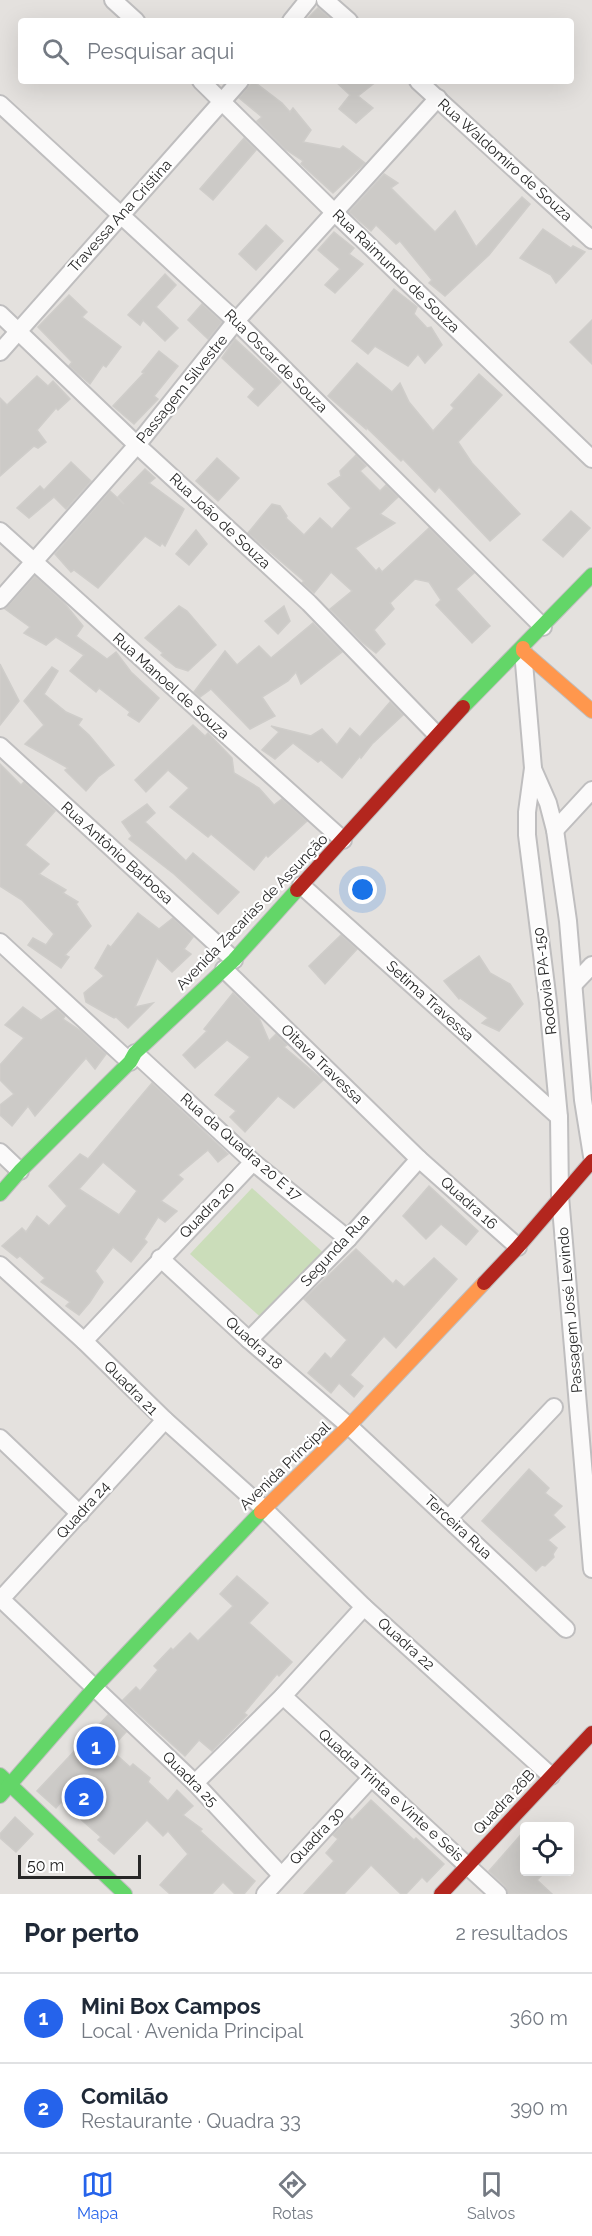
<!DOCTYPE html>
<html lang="pt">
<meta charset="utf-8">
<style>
body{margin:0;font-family:Raleway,sans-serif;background:#f6f6f7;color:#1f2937}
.controls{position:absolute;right:18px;bottom:18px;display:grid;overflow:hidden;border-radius:6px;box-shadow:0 6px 24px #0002}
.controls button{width:54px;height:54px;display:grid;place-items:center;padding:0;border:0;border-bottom:2px solid #e0e1e3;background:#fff;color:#1f2937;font:30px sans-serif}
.scale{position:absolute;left:18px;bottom:15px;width:123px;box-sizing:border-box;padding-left:6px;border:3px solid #272727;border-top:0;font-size:16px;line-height:21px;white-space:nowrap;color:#272727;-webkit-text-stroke:4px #fff;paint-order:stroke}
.you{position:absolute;left:363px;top:890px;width:21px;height:21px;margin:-15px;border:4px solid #fff;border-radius:50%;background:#1a73e8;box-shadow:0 0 0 9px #1a73e833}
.badge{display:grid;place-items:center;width:39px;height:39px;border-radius:50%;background:#2563eb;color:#fff;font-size:20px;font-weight:700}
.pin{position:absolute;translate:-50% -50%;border:3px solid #fff;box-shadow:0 2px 6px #0006}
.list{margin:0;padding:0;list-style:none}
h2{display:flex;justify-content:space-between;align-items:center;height:78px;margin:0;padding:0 24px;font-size:26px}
h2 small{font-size:20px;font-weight:400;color:#747a83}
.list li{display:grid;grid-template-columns:39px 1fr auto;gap:18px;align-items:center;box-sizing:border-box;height:90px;padding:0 24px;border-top:2px solid #e0e1e3}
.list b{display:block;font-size:22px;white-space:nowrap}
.list p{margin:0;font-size:20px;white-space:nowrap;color:#747a83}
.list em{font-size:20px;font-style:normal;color:#747a83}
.icon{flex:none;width:33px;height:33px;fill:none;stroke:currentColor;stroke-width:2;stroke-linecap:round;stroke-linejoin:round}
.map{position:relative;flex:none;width:592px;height:1894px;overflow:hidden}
.search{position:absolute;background:#fff;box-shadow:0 6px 24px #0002;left:18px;right:18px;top:18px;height:66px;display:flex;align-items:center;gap:15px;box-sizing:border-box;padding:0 21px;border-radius:6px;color:#747a83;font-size:22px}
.sheet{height:258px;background:#fff}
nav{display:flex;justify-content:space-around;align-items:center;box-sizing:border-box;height:84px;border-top:2px solid #e0e1e3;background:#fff;font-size:16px;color:#747a83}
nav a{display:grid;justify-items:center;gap:3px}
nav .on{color:#2563eb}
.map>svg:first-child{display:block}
.green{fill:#cbddba}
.building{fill:#cccac7;stroke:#cfcdca;stroke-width:1.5;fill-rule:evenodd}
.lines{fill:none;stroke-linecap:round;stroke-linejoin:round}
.street-casing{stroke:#bfbebf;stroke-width:20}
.fast-casing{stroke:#bfbebf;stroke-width:16}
.slow-casing{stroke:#bfbebf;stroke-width:16}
.jam-casing{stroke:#bfbebf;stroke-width:16}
.street{stroke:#fbfafa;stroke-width:16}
.fast{stroke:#63d668;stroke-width:14}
.slow{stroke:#ff974d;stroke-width:14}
.jam{stroke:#b3261e;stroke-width:14}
.labels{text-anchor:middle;stroke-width:4.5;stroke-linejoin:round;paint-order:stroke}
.street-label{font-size:15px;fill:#272727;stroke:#fff}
</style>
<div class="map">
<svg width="592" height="1894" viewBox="0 0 592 1894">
<rect width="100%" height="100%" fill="#e4e1de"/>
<path class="green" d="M252,1188l75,68 -61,66 -76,-68z"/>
<g class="building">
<path d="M318,8l15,13h-28z"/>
<path d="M253,81l29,22 8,9 3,-4 18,22 -8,12 37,7 3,-3 22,17 -32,30 -32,-29 2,-3 -18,-12 -28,-28 5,-4 -23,-19z"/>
<path d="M335,81h42l-19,15 15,12 -17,15 -17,-14 11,-14z"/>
<path d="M244,138l12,12 -43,50 -13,-11z"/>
<path d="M384,174l14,9 -7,5 44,44 20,-21 21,36 46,-50 8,7 -41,51 -44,41 -16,-13 3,-3 -32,-39 -4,3 -20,-19 -5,6 -22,-19z"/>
<path d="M266,225l17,16 -27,29 -17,-16z"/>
<path d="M543,229l28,19 2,-2 12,6 -29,31 -5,-8 -31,-17z"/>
<path d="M334,232l20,16 -5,6 14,10 -28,29 -10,-8 15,-16 -22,-19z"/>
<path d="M165,274l11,11 -20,22 22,21 -13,13 -22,-21 -3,5 -12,-10z"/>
<path d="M394,289l23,18 -3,7 13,14 4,-1 11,18 -17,18 -7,-9 -10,12 -33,-20 -7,8 -16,-13z"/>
<path d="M69,295l18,17 -5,5 39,30 -15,20 -3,-2 -13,19 -21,-18 3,-4 -34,-35z"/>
<path d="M202,304l20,18 -14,17 -20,-19z"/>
<path d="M592,320v44l-22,-22z"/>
<path d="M235,339l46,43 -23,24 -10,-9 7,-8 -33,-31z"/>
<path d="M159,351l19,15 -24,30 4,3 -24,25 -21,-18 31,-33 -2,-1z"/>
<path d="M357,363l35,29 8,-9 9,19 24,29 21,-23 -3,-3 28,-31 23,21 -44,47 14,21 48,51 -30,27 -51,-54 -4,5 -32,-33 -2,2 -35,-34v2l-38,-33z"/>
<path d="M37,376l11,10 5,-5 17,18 -12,11 -2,-2 -19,22 9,12 -8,6 -4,-2 -34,30v-78l7,7z"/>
<path d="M356,455l10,11 -6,5 20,20 6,-6 12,12 -18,17 15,9 -40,25 21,23 3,-3 3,4 47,-44 45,45 -18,16 34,37 -18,17 -36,-38 5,-5 -12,-18 -14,-3 -25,24 4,6 -20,21 11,14 -9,9 -14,-11 -32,-33 22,-18 -21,-19 -17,21 -12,-10 2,-2 -56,-48 24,-29 8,2 7,10 -1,2 18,17 16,-17 12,11 19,-21 -23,-24 13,-8 -1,-5z"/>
<path d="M217,458l22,20 -21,23 -22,-20z"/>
<path d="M71,462l20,19 -25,28 -12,-12 -25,21 -12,-10 23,-22 4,4z"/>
<path d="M145,469l10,9 -6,5 35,26 -19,37 -3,-3 -2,3 -15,-10 -47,52 -24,-18 -3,2 -16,-18 55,-63 14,13 -6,-7z"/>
<path d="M571,511l19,17 -27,29 -20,-17z"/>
<path d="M196,530l11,14 -18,21 -13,-11z"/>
<path d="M35,576l30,28 18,22 -7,10 31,23 9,-7 15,20 28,26 -20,24 -11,-7 2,-3 -31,-24 -3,4 -26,-21 14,-16 -28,-18 -10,8 -22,-12 6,-6 -25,-18z"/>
<path d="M179,606l8,5 29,34 -28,26 -12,-4 -15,-12 2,-2 -18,-15z"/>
<path d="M284,606l6,15 -12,13 -13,-13z"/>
<path d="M313,623l29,29 -41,32 -5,-12 -8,9 -26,16 13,19 -25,13 -39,-40 -11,8 -6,-5 31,-41 12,14 22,-19 12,12z"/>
<path d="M0,664l19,37 -19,24z"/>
<path d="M52,667l6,4 -14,23 22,18 16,7 -4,6 11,10 25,30 -16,12 -12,14 -21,-21 3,-2 -43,-24 19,-19 -20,-24z"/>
<path d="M390,702l13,13 -31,29 -11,14 -1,-2 -18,22 -21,-18 -3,2 -25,-19 -18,16 -13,-9 17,-18 -8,-6 40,10 11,-7 15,16 13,-17 10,9z"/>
<path d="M193,725l12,11 3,-3 24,25 2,15 25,15 15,17 8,-6 25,22 -39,36 -2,-2 -12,15 -43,-36 -3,3 -38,-30 19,-19 -21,-18 -22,22 -11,-12z"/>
<path d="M0,764l21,21 3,-3 31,29 -30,34 24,19 -10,10 27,16 -3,3 15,9 -2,2 15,22 -26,29 4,2 -8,11 -33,-23 5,-7 13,7 8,-11 -32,-34 -22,-14z"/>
<path d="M147,804l8,9 -10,9 41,39 7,-8 46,39 -21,22 -44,-40 -45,-35 3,-3 -10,-14z"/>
<path d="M138,913l21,16 14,-11 20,19 -9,12 7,5 -19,18 -15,-14 -22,49 18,-4 -25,25 -12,-11 -2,1 -28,-16 -2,-9 20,-17 -9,-8 13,-23 3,2z"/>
<path d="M341,935l16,14 -32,35 -16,-18z"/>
<path d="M479,956l11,17 20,11 13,20 -24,27 -17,-8 6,-5 -28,-20 -1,1 -15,-18z"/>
<path d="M233,993l26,25 10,23 7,-7 11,11 -3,2 39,33 -29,28 -16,-12 -33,36 -15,-15 6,-6 -21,-16 35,-38 -23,-17 -32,28 -12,-13 24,-24 -3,-2z"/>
<path d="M23,1007l18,13 16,-11 8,7 -2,3 18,12 25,23 -11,15 -9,-11 -51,58 -7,-10 -16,20 -12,-11v-10l14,-11 -14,-14v-15l24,-27 -19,-13z"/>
<path d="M152,1083l76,71 -10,8 -10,-12 -30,25 5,4 -22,22 16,10 -12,11 -7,-5 -14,22 3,3 -16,20 -18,-15 -18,24 8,11 -13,20 -11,13 -13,-9 4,-4 -29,-20 4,-4 -25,-22 -3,2 -15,-12 20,-18 4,4 11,-16 12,10 18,-20 -18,-20 31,-32 8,5zM103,1162l34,29 -18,24 -40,-26z"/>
<path d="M429,1186l49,45 -12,14 -25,-21 -15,15 -23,-23z"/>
<path d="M356,1249l37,35 3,-4 8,7 30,-29 23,21 -61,69 -12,-12 -34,39 13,11 -9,11 -15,-14 -8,10 -23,-20 17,-20 6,6 16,-19 -43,-41z"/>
<path d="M529,1469l20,19 -4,5 17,13 -9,9 12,12 -17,13 9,8 -4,6 1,3 -9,9 -3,-1 -6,6 -54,-50z"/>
<path d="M237,1576l31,27 -19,20 43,39 -13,14 -2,-2 -33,39 3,2 -35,36 -13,-11 -14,16 -62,-56 13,-13 4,4 18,-21 -4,-4 17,-18 2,2 17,-17 8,8 35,-35 -13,-12z"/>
<path d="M108,1715l18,17 -16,17 20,18 3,-3 17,14 -2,4 20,19 9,-11 16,16 -10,9 19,14 -2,2 55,50 -11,13h-9l-12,-12 -11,12h-42l-10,-9 28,-31 -20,-23 -5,5 -16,-16 -33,34 -16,-14 3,-3 -40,-35 -5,6 -19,-17z"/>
<path d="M371,1800l43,40 2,-2 28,26 -17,18 -5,-5 -16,17h-5l-30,-29 -27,29h-40l30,-33 -8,-8 12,-14 -5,-4 16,-18 3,3z"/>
<path d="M15,1817l18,17 -17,18 -16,-14v-4z"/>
<path d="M525,1830v42h20l-8,8 15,14h-44l-3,-8 -16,-15z"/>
</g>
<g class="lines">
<defs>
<g id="street">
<path d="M113,0l23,21"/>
<path d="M325,0l24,21"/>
<path d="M291,21l17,-21"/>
<path d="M201,81l134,132 257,246"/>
<path d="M418,81l174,159"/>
<path d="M0,104l236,217 307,306"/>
<path d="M0,314l137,131 172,158 127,131"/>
<path d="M0,352l240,-271"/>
<path d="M0,531l343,309"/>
<path d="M0,600l137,-155 99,-124 202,-223"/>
<path d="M523,651l10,117 -6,44v23l21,167 11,115 1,79 32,373"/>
<path d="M0,746l234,214"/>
<path d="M533,769l15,34 7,27 13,91 15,179 9,56"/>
<path d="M555,830l37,-40"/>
<path d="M301,885l258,232"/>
<path d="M0,942l130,120"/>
<path d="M224,969l195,190 99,88"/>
<path d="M574,984l18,-19"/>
<path d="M135,1053l118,109 95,77"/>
<path d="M0,1152l20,19"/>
<path d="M160,1258l89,82 100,86 217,203"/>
<path d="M0,1265l84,76 81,79 99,89 100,98 187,169"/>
<path d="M249,1340l99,-101 71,-80"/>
<path d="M84,1341l169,-179"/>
<path d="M0,1438l80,76"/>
<path d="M449,1518l105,-111"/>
<path d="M0,1598l195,185 86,92"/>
<path d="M1,1599l164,-179"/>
<path d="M283,1696l215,198"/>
<path d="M195,1783l88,-87 81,-89"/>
<path d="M265,1894l106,-116"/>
</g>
<g id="fast">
<path d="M463,707l129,-132"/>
<path d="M0,1194l20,-23 110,-109 5,-9 99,-93 63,-70"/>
<path d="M0,1775l125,119"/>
<path d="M0,1796l95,-109 166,-175"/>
</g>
<g id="slow">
<path d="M523,648v3l69,60"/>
<path d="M261,1512l88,-86 135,-143"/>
</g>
<g id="jam">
<path d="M297,890l166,-183"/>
<path d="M484,1283l34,-36 74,-86"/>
<path d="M441,1894l151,-161"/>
</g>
</defs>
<use href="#street" class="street-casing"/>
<use href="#fast" class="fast-casing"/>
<use href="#slow" class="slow-casing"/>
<use href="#jam" class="jam-casing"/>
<use href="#street" class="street"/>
<use href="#fast" class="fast"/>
<use href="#slow" class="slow"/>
<use href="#jam" class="jam"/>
</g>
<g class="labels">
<g class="street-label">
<text transform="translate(505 160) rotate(42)" y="5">Rua Waldomiro de Souza</text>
<text transform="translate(120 216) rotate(-48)" y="5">Travessa Ana Cristina</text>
<text transform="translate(396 271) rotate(44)" y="5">Rua Raimundo de Souza</text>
<text transform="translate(276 361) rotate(45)" y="5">Rua Oscar de Souza</text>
<text transform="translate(182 389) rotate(-51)" y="5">Passagem Silvestre</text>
<text transform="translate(220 521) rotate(43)" y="5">Rua João de Souza</text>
<text transform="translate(171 686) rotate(42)" y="5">Rua Manoel de Souza</text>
<text transform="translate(117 853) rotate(42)" y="5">Rua Antônio Barbosa</text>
<text transform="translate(252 912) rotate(-46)" y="5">Avenida Zacarias de Assunção</text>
<text transform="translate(545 981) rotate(-97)" y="5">Rodovia PA-150</text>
<text transform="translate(430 1001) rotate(42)" y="5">Setima Travessa</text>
<text transform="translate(322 1064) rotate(44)" y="5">Oitava Travessa</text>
<text transform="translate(241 1147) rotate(41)" y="5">Rua da Quadra 20 E 17</text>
<text transform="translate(469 1203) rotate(42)" y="5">Quadra 16</text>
<text transform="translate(207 1210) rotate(-46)" y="5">Quadra 20</text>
<text transform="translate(335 1250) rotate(-47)" y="5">Segunda Rua</text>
<text transform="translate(570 1310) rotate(-95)" y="5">Passagem José Levindo</text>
<text transform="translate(254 1343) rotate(42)" y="5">Quadra 18</text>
<text transform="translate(131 1388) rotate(45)" y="5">Quadra 21</text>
<text transform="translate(285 1466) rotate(-44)" y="5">Avenida Principal</text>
<text transform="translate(83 1510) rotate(-48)" y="5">Quadra 24</text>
<text transform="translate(458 1527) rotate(43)" y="5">Terceira Rua</text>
<text transform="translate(406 1644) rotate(42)" y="5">Quadra 22</text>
<text transform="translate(190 1779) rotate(45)" y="5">Quadra 25</text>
<text transform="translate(391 1795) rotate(42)" y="5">Quadra Trinta e Vinte e Seis</text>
<text transform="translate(504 1802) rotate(-47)" y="5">Quadra 26B</text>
<text transform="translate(317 1836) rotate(-47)" y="5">Quadra 30</text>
</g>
</g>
</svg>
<div class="controls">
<button><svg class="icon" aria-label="locate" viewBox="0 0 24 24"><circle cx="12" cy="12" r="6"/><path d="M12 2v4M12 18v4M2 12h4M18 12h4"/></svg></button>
</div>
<div class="scale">50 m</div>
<div class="you"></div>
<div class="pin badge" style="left:96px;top:1746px">1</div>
<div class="pin badge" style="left:84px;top:1797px">2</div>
<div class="search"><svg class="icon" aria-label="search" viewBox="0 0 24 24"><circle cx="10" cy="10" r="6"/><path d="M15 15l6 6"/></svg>Pesquisar aqui</div>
</div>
<section class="sheet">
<h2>Por perto<small>2 resultados</small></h2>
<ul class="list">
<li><span class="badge">1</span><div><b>Mini Box Campos</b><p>Local · Avenida Principal</p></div><em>360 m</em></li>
<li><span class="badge">2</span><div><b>Comilão</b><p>Restaurante · Quadra 33</p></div><em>390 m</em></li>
</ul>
</section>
<nav>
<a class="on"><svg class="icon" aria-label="map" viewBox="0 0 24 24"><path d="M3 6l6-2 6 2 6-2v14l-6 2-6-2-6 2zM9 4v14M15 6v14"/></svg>Mapa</a>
<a><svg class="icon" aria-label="directions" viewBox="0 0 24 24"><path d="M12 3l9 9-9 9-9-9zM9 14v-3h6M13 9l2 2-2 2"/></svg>Rotas</a>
<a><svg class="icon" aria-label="saved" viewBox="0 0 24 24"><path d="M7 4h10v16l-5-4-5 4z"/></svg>Salvos</a>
</nav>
